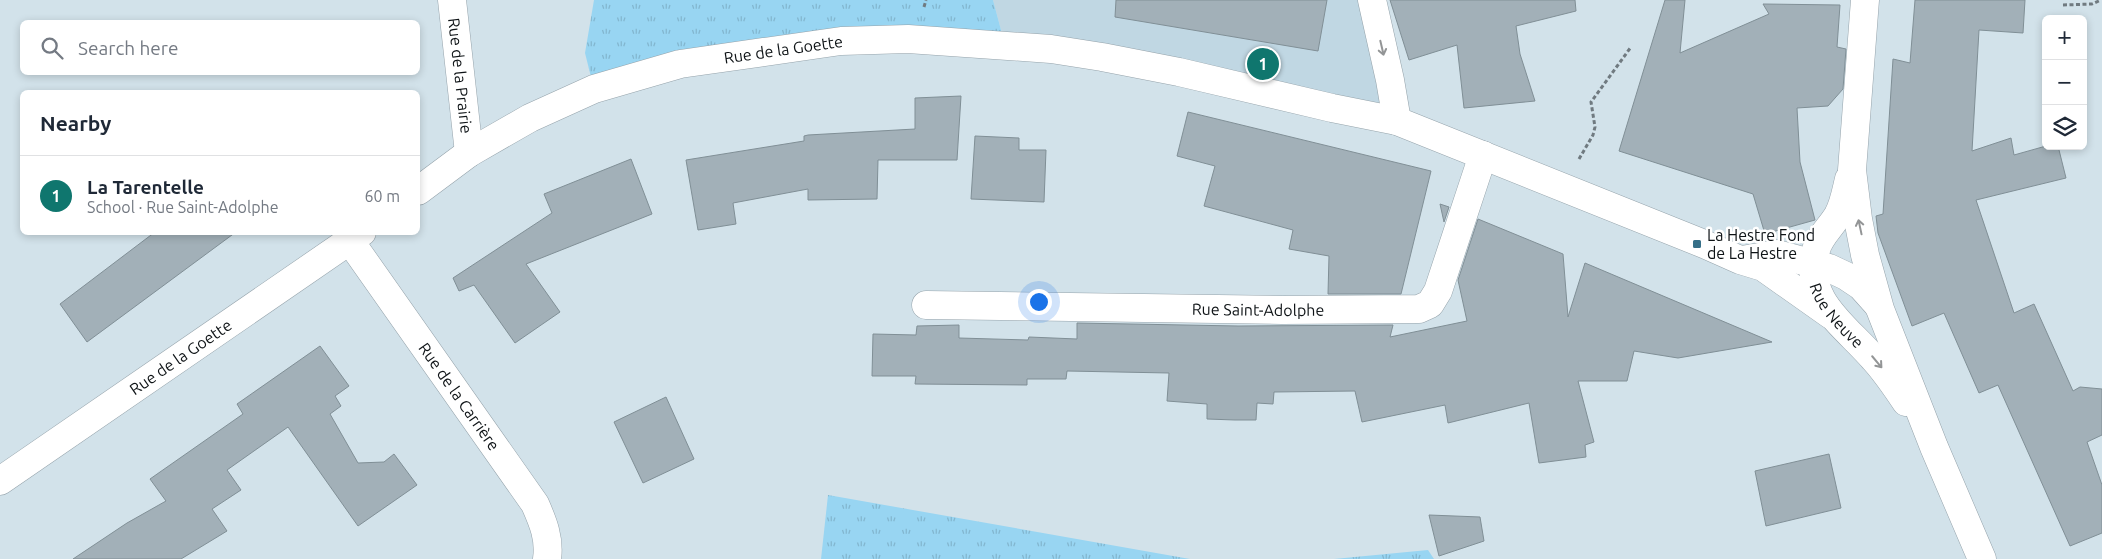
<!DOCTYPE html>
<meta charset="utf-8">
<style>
body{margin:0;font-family:Ubuntu,sans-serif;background:#f2f2f3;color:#1f2937}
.controls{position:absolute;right:15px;top:15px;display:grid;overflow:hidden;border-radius:8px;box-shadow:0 2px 8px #0003}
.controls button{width:45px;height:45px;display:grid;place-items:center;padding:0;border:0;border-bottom:1px solid #e0e1e3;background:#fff;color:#1f2937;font:25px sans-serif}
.you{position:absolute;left:1038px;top:301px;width:18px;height:18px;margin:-12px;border:4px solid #fff;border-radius:50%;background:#1a73e8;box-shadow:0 0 0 8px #1a73e833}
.badge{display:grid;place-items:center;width:32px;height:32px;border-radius:50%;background:#0f766e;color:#fff;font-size:16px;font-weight:700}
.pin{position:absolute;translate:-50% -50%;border:2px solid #fff;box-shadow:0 1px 5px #0006}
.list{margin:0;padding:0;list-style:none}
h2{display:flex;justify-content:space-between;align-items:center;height:65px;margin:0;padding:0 20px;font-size:21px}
h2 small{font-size:16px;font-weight:400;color:#747a83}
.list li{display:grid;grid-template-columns:32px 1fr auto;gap:15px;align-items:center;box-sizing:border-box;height:80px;padding:0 20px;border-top:1px solid #e0e1e3}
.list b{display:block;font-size:19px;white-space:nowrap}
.list p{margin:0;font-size:16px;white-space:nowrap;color:#747a83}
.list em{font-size:16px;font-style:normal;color:#747a83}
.icon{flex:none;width:28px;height:28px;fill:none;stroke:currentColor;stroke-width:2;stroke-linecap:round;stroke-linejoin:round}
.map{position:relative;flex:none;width:2102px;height:559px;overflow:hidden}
.search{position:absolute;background:#fff;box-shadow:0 2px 8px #0003;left:20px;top:20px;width:400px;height:55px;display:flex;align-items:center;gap:12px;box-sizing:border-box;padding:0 18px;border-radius:8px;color:#747a83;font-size:19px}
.panel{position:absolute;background:#fff;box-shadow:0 2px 8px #0003;left:20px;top:90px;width:400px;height:145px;border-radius:8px}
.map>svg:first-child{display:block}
.built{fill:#c0d7e3}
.grass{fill:url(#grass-tufts)}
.building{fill:#a2b0b8;stroke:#808f96}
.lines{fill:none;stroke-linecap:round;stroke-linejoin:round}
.minor-casing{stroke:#95a3ab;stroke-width:29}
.path{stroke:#707a80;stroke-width:3;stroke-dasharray:4 2.5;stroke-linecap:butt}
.minor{stroke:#fff;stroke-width:28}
.oneway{stroke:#939596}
.poi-dot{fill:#366f88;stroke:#fff;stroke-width:2}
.labels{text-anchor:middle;stroke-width:5;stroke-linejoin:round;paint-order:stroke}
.street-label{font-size:16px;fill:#0e1316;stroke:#fff}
.poi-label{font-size:16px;fill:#0e1316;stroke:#fff;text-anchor:start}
</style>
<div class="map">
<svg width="2102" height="559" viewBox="0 0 2102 559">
<defs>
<pattern id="grass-tufts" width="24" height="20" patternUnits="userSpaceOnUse" patternTransform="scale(1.25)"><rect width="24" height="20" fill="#98d5f2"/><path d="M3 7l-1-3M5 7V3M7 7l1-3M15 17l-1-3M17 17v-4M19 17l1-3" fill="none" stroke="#82b6cf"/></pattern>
</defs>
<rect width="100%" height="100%" fill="#d2e2ea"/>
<path class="built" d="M993,0h379l25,121 -392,-76z"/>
<g class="grass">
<path d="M594,0h399l12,45 -97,-6 -314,50 -9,-36z"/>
<path d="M828,495l362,64h-369z"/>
<path d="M1428,550l6,9h-100z"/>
</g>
<g class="building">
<path d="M1116,0h211l-9,51 -203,-34z"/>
<path d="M1390,0h185l1,11 -60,15 4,28 15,47 -71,7 -7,-63 -48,15z"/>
<path d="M1665,0h20l-5,53 89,-39 -6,-10 77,1 -3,42 9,2 -3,40 -15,17 -31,2 3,54 15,58 -50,14 -12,-40 -134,-43z"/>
<path d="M1915,0h110l-2,33 -44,-3 -7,121 39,-13 3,17 32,-9h12l8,32 -90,22 38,113 20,-9 39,87 7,-4 22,2v46l-15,7 15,43v48l-32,13 -72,-161 -19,8 -35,-80 -32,13 -34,-93 -2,-17 7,-2 10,-155 17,4z"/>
<path d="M961,96l-4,64h-79l-1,39 -69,1v-11l-75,14 3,21 -38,6 -12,-70 118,-19v-5l4,-1 107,-6v-31z"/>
<path d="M1188,112l243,59 -30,123h-73l1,-38 -40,-7 4,-19 -89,-24 11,-40 -38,-10z"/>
<path d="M975,136l44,2v12h27l-2,52 -73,-3z"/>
<path d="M631,159l21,55 -126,50 34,48 -45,31 -41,-58 -15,6 -6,-13 99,-65 -8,-19z"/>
<path d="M1440,204l9,3 -5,15z"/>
<path d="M1478,219l85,35 5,63 17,-54 187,79 -94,16 -44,-7 -7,30h-49l16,61 -9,3 1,12 -47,6 -10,-60 -81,20 -3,-18 -83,17 -7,-31 -81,1 -1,12 -16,-1 -1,17h-21l-28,-1v-15l-40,-3 2,-28 -102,-2 -1,8h-39v6l-112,-1 1,-8h-44l1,-42 43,1 1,-9 42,-1v13l69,2 1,-3 48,2v-16l161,3 155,-1 -3,12 77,-16 -9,-41z"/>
<path d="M155,232h81l-149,110 -27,-38z"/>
<path d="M320,346l29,40 -14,10 6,10 -11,8 28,49 26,-1 10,-8 23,31 -59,41 -70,-99 -61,43 14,20 -29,19 15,22 -46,28h-108l54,-36 39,-22 -16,-22 93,-65 -6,-10z"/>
<path d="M666,397l28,62 -51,24 -29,-61z"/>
<path d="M1829,454l12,54 -75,18 -11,-55z"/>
<path d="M1429,515l51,2 4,24 -45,15z"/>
</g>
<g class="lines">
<defs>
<g id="minor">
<path id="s1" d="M452,0l17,153"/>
<path d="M1372,0l18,80 7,41"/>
<path d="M1865,0l-13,170 6,49 7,36 15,54 54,138 48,112"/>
<path id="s2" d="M1849,179c-3,12 -5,25 -11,36 -7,12 -19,22 -22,35 -14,50 30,76 58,109 12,13 22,28 32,43"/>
<path id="s3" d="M418,191l51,-38 61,-35 64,-29 86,-25 161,-23 67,-2 143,10 51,8 77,15 153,36 65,13 307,123 36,16 23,7 68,48"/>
<path id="s4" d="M350,241l185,263c8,18 15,35 12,55"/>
<path d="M1742,260l35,-6 52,14 17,8 15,10 17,19"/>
<path id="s5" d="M926,305l356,5 137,-1 11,-5 8,-13 45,-136"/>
<path id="s6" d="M0,481l362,-249"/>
</g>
</defs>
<use href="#minor" class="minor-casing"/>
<g class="path">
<path d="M2063,5l29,-1 9,-4"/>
<path d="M924,7l2,-7"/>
<path d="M1579,159l14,-24 2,-8 -4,-25 40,-55"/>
</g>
<use href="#minor" class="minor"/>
</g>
<defs><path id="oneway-shaft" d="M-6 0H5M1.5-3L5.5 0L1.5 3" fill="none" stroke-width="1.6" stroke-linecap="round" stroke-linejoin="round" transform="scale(1.25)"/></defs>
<g class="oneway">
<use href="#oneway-shaft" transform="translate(1382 48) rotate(77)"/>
<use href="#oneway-shaft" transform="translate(1860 227) rotate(-102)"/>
<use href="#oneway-shaft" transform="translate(1877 362) rotate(50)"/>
</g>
<rect class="poi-dot" x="1692" y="239" width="10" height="10" rx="2.5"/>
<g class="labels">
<g class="street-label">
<text dy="6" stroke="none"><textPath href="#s3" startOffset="398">Rue de la Goette</textPath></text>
<text dy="6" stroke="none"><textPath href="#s1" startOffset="76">Rue de la Prairie</textPath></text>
<text dy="6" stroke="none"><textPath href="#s5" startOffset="332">Rue Saint-Adolphe</textPath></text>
<text dy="6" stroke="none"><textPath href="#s2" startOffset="152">Rue Neuve</textPath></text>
<text dy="6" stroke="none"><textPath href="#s6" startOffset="219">Rue de la Goette</textPath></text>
<text dy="6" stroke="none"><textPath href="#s4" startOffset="190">Rue de la Carrière</textPath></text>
</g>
<g class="poi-label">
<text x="1707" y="241">La Hestre Fond<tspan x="1707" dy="18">de La Hestre</tspan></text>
</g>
</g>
</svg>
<div class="controls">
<button>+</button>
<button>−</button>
<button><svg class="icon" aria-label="layers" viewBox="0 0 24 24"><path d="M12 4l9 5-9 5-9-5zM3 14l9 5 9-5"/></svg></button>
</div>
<div class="you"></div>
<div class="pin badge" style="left:1263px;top:64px">1</div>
<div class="search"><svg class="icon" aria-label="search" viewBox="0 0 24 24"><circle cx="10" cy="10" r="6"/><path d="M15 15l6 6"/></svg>Search here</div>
<section class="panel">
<h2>Nearby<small></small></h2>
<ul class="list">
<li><span class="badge">1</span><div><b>La Tarentelle</b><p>School · Rue Saint-Adolphe</p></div><em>60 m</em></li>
</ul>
</section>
</div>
